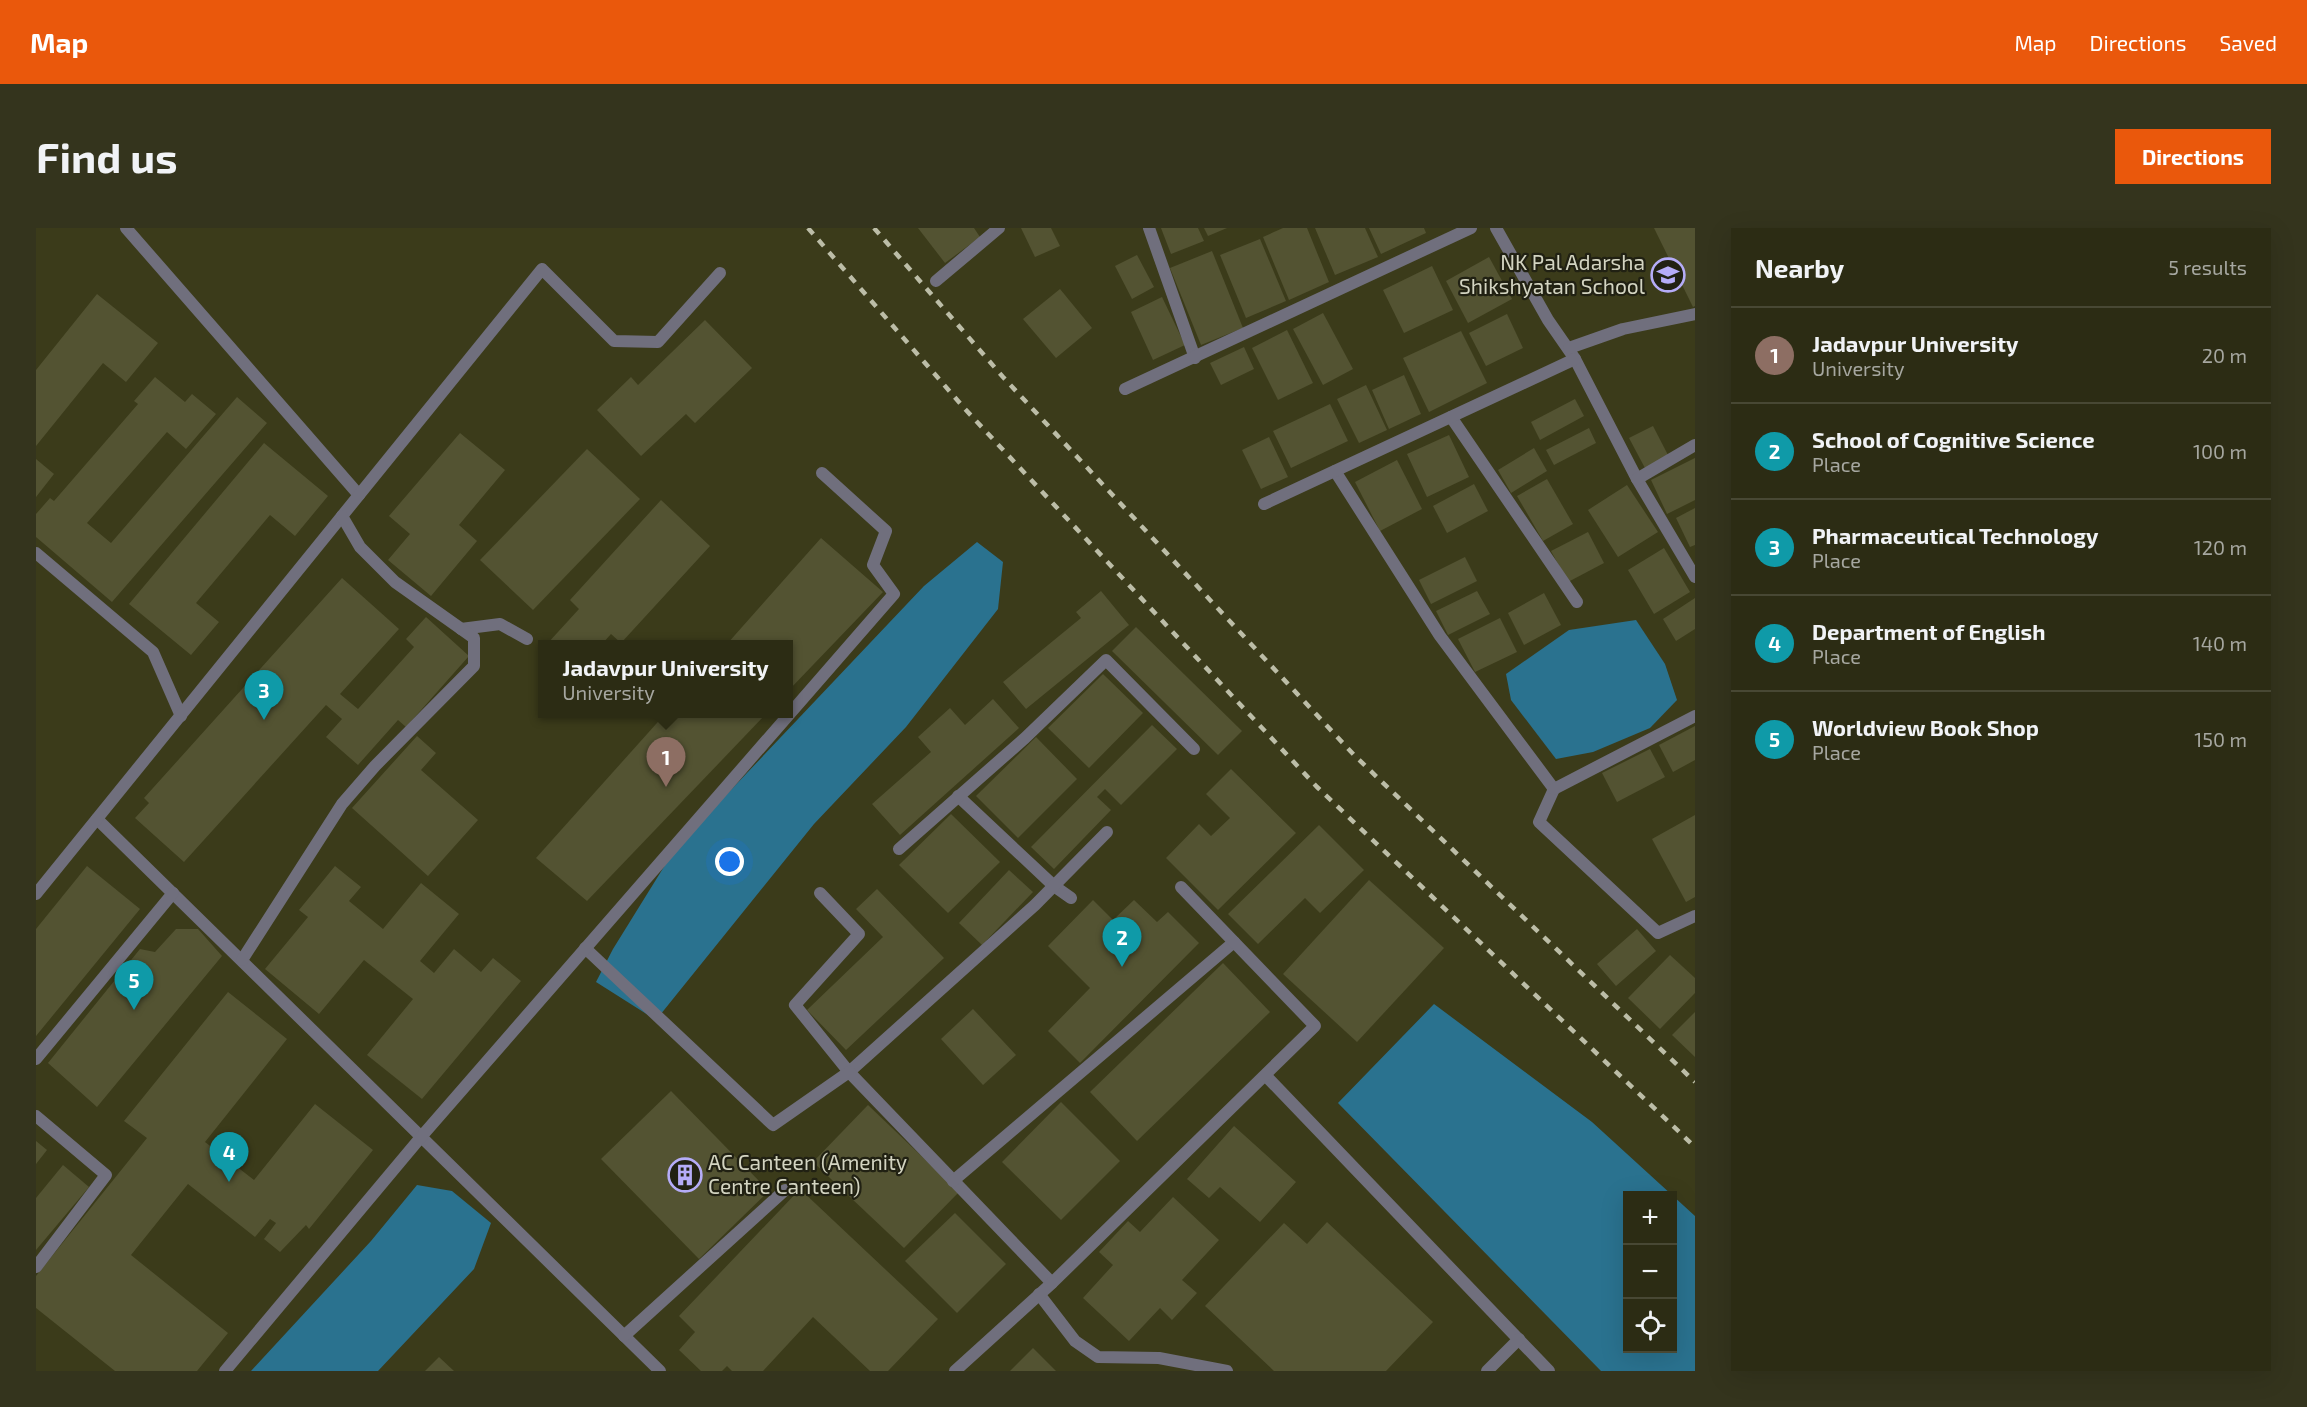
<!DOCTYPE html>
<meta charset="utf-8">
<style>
body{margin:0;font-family:"Exo 2",sans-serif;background:#34341d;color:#f1f3f6}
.controls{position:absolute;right:18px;bottom:18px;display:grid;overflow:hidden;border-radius:0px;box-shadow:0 6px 24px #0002}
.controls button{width:54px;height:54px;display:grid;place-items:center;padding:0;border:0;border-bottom:2px solid #484834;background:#2c2c14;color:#f1f3f6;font:30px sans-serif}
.you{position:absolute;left:694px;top:634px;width:21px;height:21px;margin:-15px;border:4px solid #fff;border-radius:50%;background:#1a73e8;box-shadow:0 0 0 9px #1a73e833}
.badge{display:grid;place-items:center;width:39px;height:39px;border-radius:50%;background:#ea580c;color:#fff;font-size:20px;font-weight:700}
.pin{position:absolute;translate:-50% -50px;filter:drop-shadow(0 2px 3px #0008)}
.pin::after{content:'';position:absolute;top:32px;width:21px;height:18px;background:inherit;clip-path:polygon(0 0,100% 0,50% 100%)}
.popup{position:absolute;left:502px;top:412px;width:255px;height:78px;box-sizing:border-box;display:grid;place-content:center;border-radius:0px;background:#2c2c14;filter:drop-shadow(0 2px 4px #0005);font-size:20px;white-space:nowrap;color:#a6a7a0}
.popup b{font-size:22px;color:#f1f3f6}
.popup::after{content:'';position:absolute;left:50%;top:100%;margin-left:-12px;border:12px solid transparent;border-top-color:#2c2c14}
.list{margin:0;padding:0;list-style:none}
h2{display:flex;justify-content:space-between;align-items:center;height:78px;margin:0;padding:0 24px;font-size:26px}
h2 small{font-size:20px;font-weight:400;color:#a6a7a0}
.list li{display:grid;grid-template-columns:39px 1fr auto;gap:18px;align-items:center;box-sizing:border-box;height:96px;padding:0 24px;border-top:2px solid #484834}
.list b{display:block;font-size:22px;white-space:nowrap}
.list p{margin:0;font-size:20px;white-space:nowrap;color:#a6a7a0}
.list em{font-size:20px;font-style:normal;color:#a6a7a0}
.icon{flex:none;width:33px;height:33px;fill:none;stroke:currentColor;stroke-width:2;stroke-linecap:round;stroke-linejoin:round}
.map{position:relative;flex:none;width:1659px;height:1143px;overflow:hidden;border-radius:0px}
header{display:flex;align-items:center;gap:36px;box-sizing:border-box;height:84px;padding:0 30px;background:#ea580c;color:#fff}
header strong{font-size:28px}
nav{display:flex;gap:33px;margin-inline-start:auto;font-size:21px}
.intro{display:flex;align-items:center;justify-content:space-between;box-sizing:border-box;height:144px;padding:0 36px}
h1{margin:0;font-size:42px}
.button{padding:15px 27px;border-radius:0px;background:#ea580c;color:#fff;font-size:21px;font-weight:700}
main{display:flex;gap:36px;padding:0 36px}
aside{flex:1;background:#2c2c14;border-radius:0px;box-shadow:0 6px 24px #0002}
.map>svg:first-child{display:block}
.water{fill:#2a728f;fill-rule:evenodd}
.building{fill:#535332}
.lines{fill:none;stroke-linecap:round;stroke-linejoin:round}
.service{stroke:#706f7d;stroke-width:12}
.minor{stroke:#706f7d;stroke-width:12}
.rail{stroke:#bcbda7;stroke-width:4.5;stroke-dasharray:8 8;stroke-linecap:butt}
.labels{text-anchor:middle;stroke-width:4.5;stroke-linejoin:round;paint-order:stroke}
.poi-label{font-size:21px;fill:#d3d4c1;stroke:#212113;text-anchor:end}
</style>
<header>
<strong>Map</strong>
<nav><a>Map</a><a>Directions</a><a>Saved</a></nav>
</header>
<div class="intro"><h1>Find us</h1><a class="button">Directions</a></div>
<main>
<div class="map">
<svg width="1659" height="1143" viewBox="0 0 1659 1143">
<rect width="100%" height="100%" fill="#3b3b1a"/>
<g class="water">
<path d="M941,314l26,20 -5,47 -92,118 -92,97 -158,196 -60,-38 17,-33 62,-100 249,-263z"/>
<path d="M1600,392l29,44 12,36 -27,28 -57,24 -37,7 -45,-59 -5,-26 63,-44z"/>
<path d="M1398,776l158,118 103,94v155h-94l-263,-268zM1592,968h44v152h-44z"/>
<path d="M381,957l35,6 39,32 -17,46 -96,102h-127l120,-130z"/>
</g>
<g class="building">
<path d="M882,0h56l6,9 -35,26z"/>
<path d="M985,0h30l9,18 -25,11z"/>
<path d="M1125,0h37l6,13 -33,13z"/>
<path d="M1168,0h23l-19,8z"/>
<path d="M1247,0h24l22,54 -40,18 -26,-63z"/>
<path d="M1279,0h50l13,29 -43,18z"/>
<path d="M1333,0h55l2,5 -45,21z"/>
<path d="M1618,0h41v78l-2,1z"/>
<path d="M1224,11l26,62 -40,17 -26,-63z"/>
<path d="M1176,23l31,77 -42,17 -31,-77z"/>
<path d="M1101,27l17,32 -22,12 -17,-33z"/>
<path d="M1453,29l23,42 -44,24 -22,-42z"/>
<path d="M1396,38l21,44 -49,23 -21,-43z"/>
<path d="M1024,61l32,39 -36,30 -33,-39z"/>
<path d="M61,66l61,49 -32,39 -23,-19 -67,83v-76z"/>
<path d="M1126,69l23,48 -32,15 -22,-48z"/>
<path d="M1287,85l30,56 -30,16 -30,-56z"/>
<path d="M1471,86l16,34 -37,18 -17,-33z"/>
<path d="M669,92l47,48 -57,55 -9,-9 -45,42 -44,-46 34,-33 7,8z"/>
<path d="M1251,102l26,53 -35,17 -26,-52z"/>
<path d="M1425,103l26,52 -58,29 -26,-54z"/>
<path d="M1208,119l10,22 -33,16 -11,-22z"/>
<path d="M1368,147l17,39 -32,15 -17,-39z"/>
<path d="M119,149l30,25 7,-8 24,20 -30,35 -19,-17 -80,91 24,20 126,-146 30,26 -155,179 -76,-65v-23l14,-16 4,3 84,-97 -4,-3z"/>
<path d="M1330,157l21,45 -28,13 -22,-44z"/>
<path d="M1539,171l9,17 -44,24 -9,-18z"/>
<path d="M1294,176l18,37 -57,27 -18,-37z"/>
<path d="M1617,198l16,31 -23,13 -17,-32z"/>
<path d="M1553,200l7,15 -42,22 -8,-15z"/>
<path d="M424,205l45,37 -46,55 18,16 -46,55 -43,-36 22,-26 -21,-18z"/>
<path d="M1413,207l20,42 -42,20 -20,-43z"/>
<path d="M1233,209l19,40 -27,12 -19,-39z"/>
<path d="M228,215l64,53 -33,40 -25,-21 -74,88 23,19 -28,33 -62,-51z"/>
<path d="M1498,220l13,23 -36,22 -13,-23z"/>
<path d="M551,221l53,50 -107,111 -53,-50z"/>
<path d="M1659,230v42l-28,14 -16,-34z"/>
<path d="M0,231l18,15 -18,23z"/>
<path d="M1361,232l25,49 -42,22 -25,-49z"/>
<path d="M1511,251l26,45 -30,17 -26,-45z"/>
<path d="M1438,256l14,27 -41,22 -14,-27z"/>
<path d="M1591,257l31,47 -40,25 -30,-47z"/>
<path d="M625,272l49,46 -89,97 -10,-9 -9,10h-55l32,-35 -9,-9z"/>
<path d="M1659,280v37l-5,2 -14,-29z"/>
<path d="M1552,304l16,31 -36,19 -17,-31z"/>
<path d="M785,310l62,54 -94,98v-46h-62z"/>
<path d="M1628,320l26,44 -36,22 -26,-44z"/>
<path d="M1429,329l12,24 -46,23 -12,-24z"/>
<path d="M306,350l57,51 -59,65 18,15 56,-62 -8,-8 20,-22 43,39 -63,71 -8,-7 -40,45 -32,-28 16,-18 -16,-14 -142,157 -49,-44 14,-15 -5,-5z"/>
<path d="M1065,363l28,34 -103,84 -23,-27 78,-64 -5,-6z"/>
<path d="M1441,363l13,23 -42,21 -12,-24z"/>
<path d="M1508,365l17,32 -37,20 -16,-32z"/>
<path d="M1659,370v31l-19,12 -13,-22z"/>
<path d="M1464,390l17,34 -42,20 -17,-33z"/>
<path d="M1100,399l106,104 -24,24 -106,-104z"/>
<path d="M1067,446l40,39 -54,55 -41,-40z"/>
<path d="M957,471l26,29 -119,107 -28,-31 59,-52 -13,-15 32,-29 15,17z"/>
<path d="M629,486h101l-179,187 -51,-43z"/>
<path d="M1116,497l25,24 -56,56 -16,-16 -8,8 14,13 -57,59 -23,-22z"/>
<path d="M1659,498v34l-22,12 -14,-27z"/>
<path d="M381,508l19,17 -15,17 57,50 -50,56 -76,-68z"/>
<path d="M1000,509l41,42 -59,59 -42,-42z"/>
<path d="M1614,521l15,28 -48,25 -15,-29z"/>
<path d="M1195,541l65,64 -78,77 -52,-52 33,-34 12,12 19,-18 -24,-24z"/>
<path d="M915,586l49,48 -52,51 -49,-48z"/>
<path d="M1659,587v82l-9,5 -34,-63z"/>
<path d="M1283,597l45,45 -44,43 -15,-15 -47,46 -30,-30z"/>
<path d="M51,638l53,43 -104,127v-107z"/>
<path d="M299,638l26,21 -12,14 34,28 38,-46 38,31 -39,47 14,12 20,-24 27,23 12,-14 28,23 -99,118 -55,-44 46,-56 -49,-39 -45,54 -54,-45 43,-52 -9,-7z"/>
<path d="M973,642l24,22 -51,53 -23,-22z"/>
<path d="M1333,652l75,68 -87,94 -74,-68z"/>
<path d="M841,661l67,69 -98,92 -39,-40 76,-73 -27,-28z"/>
<path d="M1057,672l20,20 21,-20 23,22 11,-10 31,31 -119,120 -32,-32 42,-43 -42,-42z"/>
<path d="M140,701h22l24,27 -125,151 -49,-44 92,-114 15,3z"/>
<path d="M1601,701l19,22 -40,35 -19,-22z"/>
<path d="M1634,727l25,23v15l-35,36 -32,-31z"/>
<path d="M1187,735l47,49 -133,129 -47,-49z"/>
<path d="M192,764l59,47 -82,103 49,38 61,-76 58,46 -64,79 -3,-4 -26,27 -16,-13 12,-16 -6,-4 -15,18 -67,-53 -57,71 97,78 -31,38h-82l-79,-63v-32l111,-138 -23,-17z"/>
<path d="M937,781l43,46 -33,30 -42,-46z"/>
<path d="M1659,784v45l-23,-22z"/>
<path d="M635,863l98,100 -70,68 -98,-100z"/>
<path d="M1025,874l59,59 -59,59 -59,-58z"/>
<path d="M832,877l91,87 -55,56 -91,-86z"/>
<path d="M1198,898l62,56 -36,40 -40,-35 -11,11 -22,-19z"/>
<path d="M0,913l11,9 -11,14z"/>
<path d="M27,937l26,22 -53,63v-52z"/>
<path d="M764,961l138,130 -50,52h-18l-57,-54 -50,54h-31l-5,-5 -5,5h-21l-22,-21 16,-18 -16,-16z"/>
<path d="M1137,969l46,43 -37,40 15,13 -25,27 -12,-12 -31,33 -46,-43 30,-33 -14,-13 29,-31 12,11z"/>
<path d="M919,985l51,51 -49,49 -52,-52z"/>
<path d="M1291,994l106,100 -47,49h-112l-69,-65 79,-83 23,21z"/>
<path d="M997,1120l23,23h-46z"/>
<path d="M403,1129l15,14h-29z"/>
</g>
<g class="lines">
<g class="service">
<path d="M90,0l233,267"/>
<path d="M0,325l117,99 28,64"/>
<path d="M425,401l39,-5 27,15"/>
<path d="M922,568l96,90 17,12"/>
<path d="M61,591l563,552"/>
<path d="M863,621l126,-111 81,-78 88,89"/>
<path d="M784,665l39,41 -64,71 54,67 186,-167 72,-73"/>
<path d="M0,666l506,-625 72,72 44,1 62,-69"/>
<path d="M549,720l188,177 76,-53 203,211"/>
<path d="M206,732l100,-156 33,-38 99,-100v-28l-79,-56 -35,-35 -18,-31"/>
<path d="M0,831l137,-166"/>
<path d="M1230,848l283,295"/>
<path d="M0,888l70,59 -70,92"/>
<path d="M917,953l281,-239"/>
<path d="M1003,1066l36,47 23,16 61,1 68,13"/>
<path d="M588,1108l161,-146"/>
<path d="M189,1143l196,-234 473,-543 -21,-29 13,-34 -64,-58"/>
<path d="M919,1143l97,-88 263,-257 -134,-139"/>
<path d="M1451,1143l32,-32"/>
</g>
<g class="minor">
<path d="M1113,0l46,130"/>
<path d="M1460,0l52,92 27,39 62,120 58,98"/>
<path d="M900,53l63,-53"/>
<path d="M1533,120l54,-19 72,-15"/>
<path d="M1089,161l346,-161"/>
<path d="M1415,189l126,185"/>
<path d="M1299,243l105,165 114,153 -15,33 119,111 37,-17"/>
<path d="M1601,251l58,-34"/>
<path d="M1228,276l311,-145"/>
<path d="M1518,561l141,-73"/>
</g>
<g class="rail">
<path d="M772,0l157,181 352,378 378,360"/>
<path d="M838,0l129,149 351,378 341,327"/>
</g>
</g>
<defs>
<symbol id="school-ring" viewBox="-11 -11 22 22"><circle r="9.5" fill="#212113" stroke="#b5acf8" stroke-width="1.5"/><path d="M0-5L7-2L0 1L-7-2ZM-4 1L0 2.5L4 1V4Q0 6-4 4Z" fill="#b5acf8"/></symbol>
<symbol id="building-ring" viewBox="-11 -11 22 22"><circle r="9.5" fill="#212113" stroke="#b5acf8" stroke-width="1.5"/><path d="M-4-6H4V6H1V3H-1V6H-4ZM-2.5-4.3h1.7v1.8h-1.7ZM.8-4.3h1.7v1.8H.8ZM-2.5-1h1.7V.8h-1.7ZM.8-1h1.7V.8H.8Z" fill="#b5acf8"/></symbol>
</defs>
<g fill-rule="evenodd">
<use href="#school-ring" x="1613" y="28" width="38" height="38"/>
<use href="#building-ring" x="630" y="928" width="38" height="38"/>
</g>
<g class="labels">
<g class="poi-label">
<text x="1609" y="42">NK Pal Adarsha<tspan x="1609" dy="24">Shikshyatan School</tspan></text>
<text x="672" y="942" text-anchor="start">AC Canteen (Amenity<tspan x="672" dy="24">Centre Canteen)</tspan></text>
</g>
</g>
</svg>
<div class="controls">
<button>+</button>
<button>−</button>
<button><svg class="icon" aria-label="locate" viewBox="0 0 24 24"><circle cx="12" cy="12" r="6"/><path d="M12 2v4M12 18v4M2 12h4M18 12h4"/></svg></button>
</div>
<div class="you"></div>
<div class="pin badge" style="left:630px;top:559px;background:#8d6e63">1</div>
<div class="popup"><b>Jadavpur University</b>University</div>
<div class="pin badge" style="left:1086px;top:739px;background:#0f9aa8">2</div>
<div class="pin badge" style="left:228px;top:492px;background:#0f9aa8">3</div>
<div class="pin badge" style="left:193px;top:954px;background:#0f9aa8">4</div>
<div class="pin badge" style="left:98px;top:782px;background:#0f9aa8">5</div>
</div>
<aside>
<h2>Nearby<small>5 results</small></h2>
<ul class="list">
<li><span class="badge" style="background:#8d6e63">1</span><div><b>Jadavpur University</b><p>University</p></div><em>20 m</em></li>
<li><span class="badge" style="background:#0f9aa8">2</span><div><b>School of Cognitive Science</b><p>Place</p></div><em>100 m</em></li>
<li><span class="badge" style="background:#0f9aa8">3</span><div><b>Pharmaceutical Technology</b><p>Place</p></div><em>120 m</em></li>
<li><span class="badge" style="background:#0f9aa8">4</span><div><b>Department of English</b><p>Place</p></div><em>140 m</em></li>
<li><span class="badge" style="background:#0f9aa8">5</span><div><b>Worldview Book Shop</b><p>Place</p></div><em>150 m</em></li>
</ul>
</aside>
</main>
